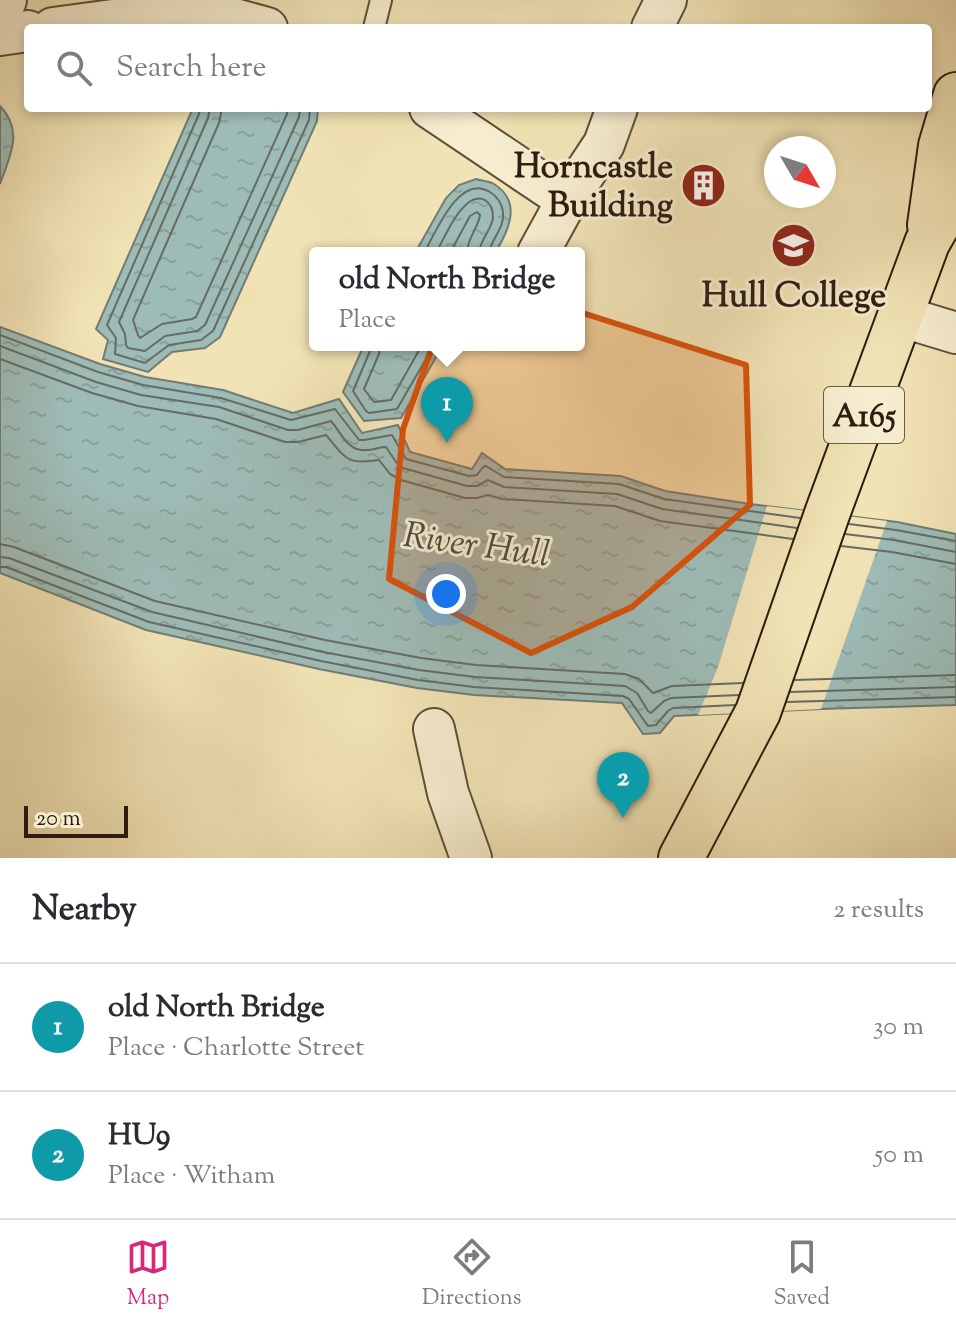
<!DOCTYPE html>
<meta charset="utf-8">
<style>
body{margin:0;font-family:"Sorts Mill Goudy",serif;background:#f7f7f7;color:#2b2b33}
.compass{position:absolute;left:764px;top:136px;width:72px;height:72px;border-radius:50%;background:#fff;box-shadow:0 4px 12px #0003;rotate:129deg}
.scale{position:absolute;left:24px;bottom:20px;width:104px;box-sizing:border-box;padding-left:8px;border:4px solid #2f1c10;border-top:0;font-size:22px;line-height:28px;white-space:nowrap;color:#2f1c10;-webkit-text-stroke:6px #f6edcf;paint-order:stroke}
.you{position:absolute;left:446px;top:594px;width:28px;height:28px;margin:-20px;border:6px solid #fff;border-radius:50%;background:#1a73e8;box-shadow:0 0 0 12px #1a73e833}
.badge{display:grid;place-items:center;width:52px;height:52px;border-radius:50%;background:#db2777;color:#fff;font-size:26px;font-weight:700}
.pin{position:absolute;translate:-50% -66px;filter:drop-shadow(0 2px 4px #0008)}
.pin::after{content:'';position:absolute;top:42px;width:28px;height:24px;background:inherit;clip-path:polygon(0 0,100% 0,50% 100%)}
.popup{position:absolute;left:309px;top:247px;width:276px;height:104px;box-sizing:border-box;display:grid;place-content:center;border-radius:8px;background:#fff;filter:drop-shadow(0 2px 6px #0005);font-size:26px;white-space:nowrap;color:#7c7c81}
.popup b{font-size:30px;color:#2b2b33}
.popup::after{content:'';position:absolute;left:50%;top:100%;margin-left:-16px;border:16px solid transparent;border-top-color:#fff}
.list{margin:0;padding:0;list-style:none}
h2{display:flex;justify-content:space-between;align-items:center;height:104px;margin:0;padding:0 32px;font-size:34px}
h2 small{font-size:26px;font-weight:400;color:#7c7c81}
.list li{display:grid;grid-template-columns:52px 1fr auto;gap:24px;align-items:center;box-sizing:border-box;height:128px;padding:0 32px;border-top:2px solid #e1e1e2}
.list b{display:block;font-size:30px;white-space:nowrap}
.list p{margin:0;font-size:26px;white-space:nowrap;color:#7c7c81}
.list em{font-size:26px;font-style:normal;color:#7c7c81}
.icon{flex:none;width:44px;height:44px;fill:none;stroke:currentColor;stroke-width:2;stroke-linecap:round;stroke-linejoin:round}
.map{position:relative;flex:none;width:956px;height:858px;overflow:hidden}
.search{position:absolute;background:#fff;box-shadow:0 4px 12px #0003;left:24px;right:24px;top:24px;height:88px;display:flex;align-items:center;gap:20px;box-sizing:border-box;padding:0 28px;border-radius:8px;color:#7c7c81;font-size:30px}
.sheet{height:360px;background:#fff}
nav{display:flex;justify-content:space-around;align-items:center;box-sizing:border-box;height:112px;border-top:2px solid #e1e1e2;background:#fff;font-size:22px;color:#7c7c81}
nav a{display:grid;justify-items:center;gap:4px}
nav .on{color:#db2777}
.map>svg:first-child{display:block}
.water{fill:url(#water-ripples);stroke:#727c74;stroke-width:2}
.pier{fill:#f1e3b5}
.lines{fill:none;stroke-linecap:round;stroke-linejoin:round}
.shore{stroke:#666c64;stroke-width:2}
.service-casing{stroke:#604e39;stroke-width:24}
.minor-casing{stroke:#604e39;stroke-width:44}
.trunk-casing{stroke:#2f1c10;stroke-width:48}
.service{stroke:#f6edcf;stroke-width:20}
.minor{stroke:#f6edcf;stroke-width:40}
.trunk{stroke:#f1e3b5;stroke-width:44}
.marked{fill:#d6530c;fill-opacity:0.2;stroke:#d6530c;stroke-width:6;stroke-linejoin:round}
.labels{text-anchor:middle;stroke-width:6;stroke-linejoin:round;paint-order:stroke}
.shield{fill:#f6edcf;stroke:#6b5b49;stroke-width:2}
.shield-label{font-size:32px;font-weight:bold;fill:#2f1c10}
.poi-label{font-size:34px;font-weight:bold;fill:#2f1c10;stroke:#f6edcf;text-anchor:end}
.water-label{font-size:36px;font-style:italic;fill:#504c42;stroke:#f6edcf}
</style>
<div class="map">
<svg width="956" height="858" viewBox="0 0 956 858">
<defs>
<pattern id="water-ripples" width="26" height="14" patternUnits="userSpaceOnUse" patternTransform="scale(2)"><rect width="26" height="14" fill="#9ebcb7"/><path d="M2 4q2-2 4 0t4 0M15 11q2-2 4 0t4 0" fill="none" stroke="#88a19c"/></pattern>
</defs>
<rect width="100%" height="100%" fill="#f1e3b5"/>
<filter id="stains"><feTurbulence type="fractalNoise" baseFrequency=".0025" numOctaves="4"/><feColorMatrix values="0 0 0 0 .2 0 0 0 0 .09 0 0 0 0 .02 0 0 0 .5 -.17"/></filter>
<radialGradient id="worn" r=".72"><stop offset=".6" stop-color="#630" stop-opacity="0"/><stop offset="1" stop-color="#630" stop-opacity=".3"/></radialGradient>
<g class="water">
<path d="M0,106c24,25 10,50 0,78z"/>
<path d="M193,108h125l-1,13 -97,216 -15,11 -33,4 -24,20 -45,-13 5,-19 -12,-11z"/>
<path d="M476,179c5,2 13,2 18,5 29,18 14,48 1,69h-80l31,-55 13,-13z"/>
<path d="M0,327l100,37 45,13 78,13 70,23 46,-14 23,34 36,-8 12,27 62,17 10,-16 23,16 116,7 44,15 85,13 147,18 59,12v171l-135,4 -147,7 -14,17 -17,1 -21,-31 -148,-8 -57,-7 -98,-19 -173,-39 -146,-57z"/>
<path d="M364,345h79l-42,73 -37,3 -21,-29z"/>
</g>
<path class="pier" d="M767,506l120,15 -66,188 -123,6 20,-48z"/>
<g class="lines">
<g class="shore">
<path d="M200,108l-1,6 -92,211 9,13 -1,16 30,9 24,-18 32,-5 12,-9 96,-211 1,-12"/>
<path d="M210,108l-2,10 -89,204 6,12 1,11 2,3 17,3 20,-15 32,-5 8,-6 94,-208 1,-9"/>
<path d="M222,108l-3,15 -86,197 5,15 2,3 22,-14 30,-5 4,-2 91,-203 1,-6"/>
<path d="M424,253c12,-21 35,-80 66,-61 7,4 12,12 13,20 2,16 -12,27 -14,41"/>
<path d="M436,253c8,-14 28,-64 49,-53 6,4 8,11 8,17 -1,13 -13,22 -14,36"/>
<path d="M450,253l20,-37 7,-4 3,3c-2,14 -13,23 -13,38"/>
<path d="M0,335l98,37 45,13 78,13 70,22 44,-11 24,31h5l28,-5 14,24 63,17 8,-1 6,-8 3,-1 18,11 115,7 45,15 136,19"/>
<path d="M370,345v6l-17,40 13,20 3,2 28,-4 37,-64"/>
<path d="M380,345l-1,9 -15,35 10,13 17,-2 31,-55"/>
<path d="M0,346l96,36 45,13 78,12 69,23h10l33,-9c10,11 16,31 35,29 7,0 14,-3 20,-3l10,15 7,6 64,18h10l11,-6 16,7 113,7 45,15 135,19"/>
<path d="M0,359l92,34 46,13 78,13 69,23h13l28,-7c20,23 19,30 53,25l11,14 11,6 64,18h12l11,-3 14,4 113,7 45,15 133,18"/>
<path d="M849,524l47,6 60,11"/>
<path d="M845,534l49,6 62,12"/>
<path d="M0,544l14,3 141,54 170,39 96,18 55,7 149,9 14,5 14,14 19,-7 71,-3"/>
<path d="M841,546l51,6 64,12"/>
<path d="M0,557l9,1 143,54 171,40 96,18 56,7 150,9 12,7 11,18 3,2 13,-12 7,-3 68,-3"/>
<path d="M0,567h6l143,55 172,39 97,19 56,7 149,9 6,3 19,27 8,-1 12,-14 5,-3 62,-3"/>
<path d="M795,680l161,-5"/>
<path d="M790,692l166,-5"/>
<path d="M787,702l169,-5"/>
</g>
<defs>
<path id="service" d="M374,28l7,-28"/>
<g id="minor">
<path d="M0,15l6,-15"/>
<path d="M53,28l83,-11 80,-3 51,14"/>
<path d="M652,28l14,-28"/>
<path d="M0,35l28,-4"/>
<path d="M430,108l137,92"/>
<path d="M538,253l29,-53 37,-56 13,-36"/>
<path d="M900,316l56,17"/>
<path d="M434,729l14,64 23,65"/>
</g>
<g id="trunk">
<path d="M930,225l11,-79 15,-51"/>
<path d="M681,858l77,-146 69,-198 100,-271 29,-51"/>
</g>
</defs>
<use href="#service" class="service-casing"/>
<use href="#minor" class="minor-casing"/>
<use href="#trunk" class="trunk-casing"/>
<use href="#service" class="service"/>
<use href="#minor" class="minor"/>
<use href="#trunk" class="trunk"/>
</g>
<path class="marked" d="M567,308l179,57 4,140 -118,102 -101,46 -142,-74 14,-150 35,-99z"/>
<defs>
<symbol id="building-disc" viewBox="-11 -11 22 22"><circle r="9.5" fill="#8f2418" stroke="#f6edcf"/><path d="M-4-6H4V6H1V3H-1V6H-4ZM-2.5-4.3h1.7v1.8h-1.7ZM.8-4.3h1.7v1.8H.8ZM-2.5-1h1.7V.8h-1.7ZM.8-1h1.7V.8H.8Z" fill="#fff"/></symbol>
<symbol id="university-disc" viewBox="-11 -11 22 22"><circle r="9.5" fill="#8f2418" stroke="#f6edcf"/><path d="M0-5L7-2L0 1L-7-2ZM-4 1L0 2.5L4 1V4Q0 6-4 4Z" fill="#fff"/></symbol>
</defs>
<g fill-rule="evenodd">
<use href="#building-disc" x="678" y="160" width="51" height="51"/>
<use href="#university-disc" x="768" y="220" width="51" height="51"/>
</g>
<g class="labels">
<rect class="shield" x="824" y="387" width="80" height="56" rx="6"/>
<g class="shield-label">
<text x="864" y="426">A165</text>
</g>
<g class="poi-label">
<text x="673" y="177">Horncastle<tspan x="673" dy="39">Building</tspan></text>
<text x="794" y="306" text-anchor="middle">Hull College</text>
</g>
<g class="water-label">
<text transform="translate(477 543) rotate(8)" y="13">River Hull</text>
</g>
</g>
<rect width="100%" height="100%" filter="url(#stains)"/>
<rect width="100%" height="100%" fill="url(#worn)"/>
</svg>
<svg class="compass" viewBox="-18 -18 36 36"><path d="M0-13l5 13h-10z" fill="#e53935"/><path d="M0 13l5-13h-10z" fill="#7c7c81"/></svg>
<div class="scale">20 m</div>
<div class="you"></div>
<div class="pin badge" style="left:447px;top:443px;background:#0f9aa8">1</div>
<div class="popup"><b>old North Bridge</b>Place</div>
<div class="pin badge" style="left:623px;top:818px;background:#0f9aa8">2</div>
<div class="search"><svg class="icon" aria-label="search" viewBox="0 0 24 24"><circle cx="10" cy="10" r="6"/><path d="M15 15l6 6"/></svg>Search here</div>
</div>
<section class="sheet">
<h2>Nearby<small>2 results</small></h2>
<ul class="list">
<li><span class="badge" style="background:#0f9aa8">1</span><div><b>old North Bridge</b><p>Place · Charlotte Street</p></div><em>30 m</em></li>
<li><span class="badge" style="background:#0f9aa8">2</span><div><b>HU9</b><p>Place · Witham</p></div><em>50 m</em></li>
</ul>
</section>
<nav>
<a class="on"><svg class="icon" aria-label="map" viewBox="0 0 24 24"><path d="M3 6l6-2 6 2 6-2v14l-6 2-6-2-6 2zM9 4v14M15 6v14"/></svg>Map</a>
<a><svg class="icon" aria-label="directions" viewBox="0 0 24 24"><path d="M12 3l9 9-9 9-9-9zM9 14v-3h6M13 9l2 2-2 2"/></svg>Directions</a>
<a><svg class="icon" aria-label="saved" viewBox="0 0 24 24"><path d="M7 4h10v16l-5-4-5 4z"/></svg>Saved</a>
</nav>
